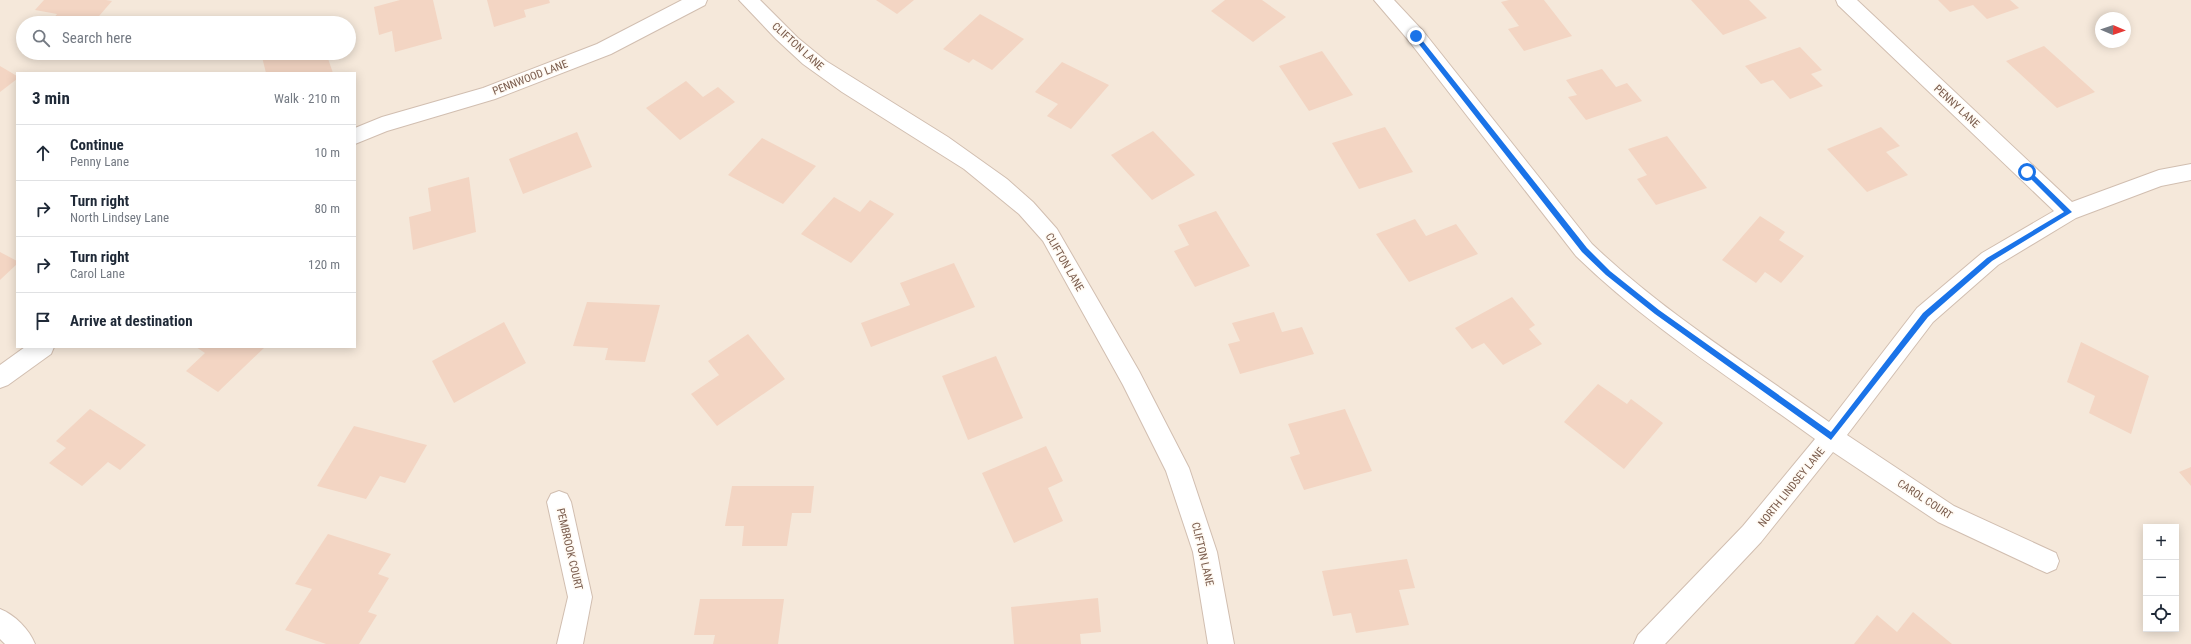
<!DOCTYPE html>
<meta charset="utf-8">
<style>
body{margin:0;font-family:"Roboto Condensed",sans-serif;background:#f2f2f3;color:#1f2937}
.controls{position:absolute;right:12px;bottom:12px;display:grid;overflow:hidden;border-radius:0px;box-shadow:0 2px 10px #0003}
.controls button{width:36px;height:36px;display:grid;place-items:center;padding:0;border:0;border-bottom:1px solid #e0e1e3;background:#fff;color:#1f2937;font:20px sans-serif}
.compass{position:absolute;left:2095px;top:12px;width:36px;height:36px;border-radius:50%;background:#fff;box-shadow:0 2px 10px #0003;rotate:92deg}
.stop{position:absolute;width:12px;height:12px;margin:-9px;border:3px solid #1a73e8;border-radius:50%;background:#fff}
.stop.end{background:#1a73e8;border-color:#fff;box-shadow:0 1px 4px #0008}
.list{margin:0;padding:0;list-style:none}
h2{display:flex;justify-content:space-between;align-items:center;height:52px;margin:0;padding:0 16px;font-size:17px}
h2 small{font-size:13px;font-weight:400;color:#747a83}
.list li{display:grid;grid-template-columns:26px 1fr auto;gap:12px;align-items:center;box-sizing:border-box;height:56px;padding:0 16px;border-top:1px solid #e0e1e3}
.list b{display:block;font-size:15px;white-space:nowrap}
.list p{margin:0;font-size:13px;white-space:nowrap;color:#747a83}
.list em{font-size:13px;font-style:normal;color:#747a83}
.icon{flex:none;width:22px;height:22px;fill:none;stroke:currentColor;stroke-width:2;stroke-linecap:round;stroke-linejoin:round}
.map{position:relative;flex:none;width:2191px;height:644px;overflow:hidden}
.search{position:absolute;background:#fff;box-shadow:0 2px 10px #0003;left:16px;top:16px;width:340px;height:44px;display:flex;align-items:center;gap:10px;box-sizing:border-box;padding:0 14px;border-radius:22px;color:#747a83;font-size:15px}
.panel{position:absolute;background:#fff;box-shadow:0 2px 10px #0003;left:16px;top:72px;width:340px;height:276px;border-radius:0px}
.map>svg:first-child{display:block}
.residential{fill:#f5e8da;fill-rule:evenodd}
.building{fill:#f3d5c3}
.lines{fill:none;stroke-linecap:round;stroke-linejoin:round}
.minor-casing{stroke:#d1beb0;stroke-width:2}
.minor{fill:#fff;fill-rule:evenodd}
.route{fill:#1a73e8}
.labels{text-anchor:middle;stroke-width:3;stroke-linejoin:round;paint-order:stroke}
.street-label{font-size:11px;fill:#7a5c4d;stroke:#fffaf3}
</style>
<div class="map">
<svg width="2191" height="644" viewBox="0 0 2191 644">
<rect width="100%" height="100%" fill="#fdf6ec"/>
<path class="residential" d="M0,0h2191v644h-2191zM2101,18h24v24h-24zM23,23h326v30h-326zM17,73h338v274h-338zM2146,527h30v102h-30z"/>
<g class="building">
<path d="M44,0h62l6,1 -19,22h-43l7,-9 -22,-4z"/>
<path d="M400,0h33l9,39 -47,13 -3,-21 -13,4 -5,-28z"/>
<path d="M487,0h62l1,3 -26,7 2,7 -32,10z"/>
<path d="M876,0h38l-17,14z"/>
<path d="M1225,0h37l24,17 -33,25 -42,-31z"/>
<path d="M1509,0h35l28,36 -48,15 -16,-22 11,-3 -18,-24z"/>
<path d="M1691,0h58l18,18 -44,17z"/>
<path d="M1938,0h72l9,8 -32,11 -14,-14 -23,7z"/>
<path d="M980,14l44,25 -32,31 -19,-11 -4,4 -26,-14z"/>
<path d="M2044,46l51,46 -38,16 -51,-47z"/>
<path d="M1800,47l22,23 -11,4 12,12 -33,13 -17,-19 -12,4 -16,-18z"/>
<path d="M1322,51l31,44 -44,16 -30,-45z"/>
<path d="M261,53h65l7,20h-67z"/>
<path d="M1062,62l47,23 -38,44 -24,-13 11,-12 -23,-12z"/>
<path d="M0,66l17,10v3l-17,13z"/>
<path d="M1602,69l14,18 11,-4 15,18 -56,19 -18,-23 9,-2 -11,-15z"/>
<path d="M686,81l17,16 15,-10 17,15 -55,38 -34,-32z"/>
<path d="M1385,127l28,45 -54,17 -27,-46z"/>
<path d="M1881,127l19,19 -14,6 22,23 -41,17 -40,-43z"/>
<path d="M1153,131l42,44 -43,25 -41,-45z"/>
<path d="M577,132l15,35 -69,27 -14,-35z"/>
<path d="M1667,136l40,52 -51,17 -19,-26 10,-4 -19,-26z"/>
<path d="M762,138l54,28 -33,38 -55,-29z"/>
<path d="M469,177l7,55 -63,18 -4,-33 22,-6 -3,-23z"/>
<path d="M834,197l26,15 10,-12 24,14 -43,49 -50,-29z"/>
<path d="M1216,211l34,55 -55,21 -21,-36 15,-6 -11,-20z"/>
<path d="M1760,216l25,16 -6,8 25,16 -23,27 -16,-11 -9,11 -34,-23z"/>
<path d="M1415,219l11,17 30,-12 22,30 -69,28 -33,-48z"/>
<path d="M0,252l17,9v3l-17,16z"/>
<path d="M954,263l21,44 -104,40 -10,-24 49,-18 -10,-22z"/>
<path d="M1512,297l23,28 -6,4 13,15 -39,21 -19,-22 -12,6 -17,-21z"/>
<path d="M587,302l73,3 -15,57 -40,-2 3,-12 -35,-2z"/>
<path d="M1274,312l8,20 20,-5 12,27 -74,20 -12,-30 12,-3 -8,-18z"/>
<path d="M504,322l22,41 -72,40 -22,-42z"/>
<path d="M748,334l37,45 -68,47 -26,-32 28,-19 -11,-14z"/>
<path d="M2081,342l68,34 -18,58 -42,-21 6,-17 -28,-14z"/>
<path d="M196,347h69l-47,45 -32,-21 19,-18z"/>
<path d="M996,356l27,62 -55,22 -26,-64z"/>
<path d="M1598,384l29,20 4,-5 32,24 -39,46 -60,-47z"/>
<path d="M90,409l56,36 -26,25 -12,-8 -26,24 -33,-23 17,-15 -10,-7z"/>
<path d="M1345,409l27,62 -68,19 -14,-33 10,-3 -12,-30z"/>
<path d="M354,426l73,19 -22,38 -25,-7 -14,23 -49,-13z"/>
<path d="M1046,446l17,35 -15,7 15,33 -49,22 -32,-70z"/>
<path d="M2191,467v19l-12,-14z"/>
<path d="M732,486h82l-3,27h-19l-5,33h-45l2,-20h-19z"/>
<path d="M328,534l63,20 -13,20 11,4 -21,34 9,3 -18,29h-33l-41,-14 27,-41 -17,-5z"/>
<path d="M1407,559l8,29 -16,2 10,35 -53,8 -5,-20 -18,3 -11,-45z"/>
<path d="M1098,598l3,34 -21,2 1,10h-67l-3,-37z"/>
<path d="M700,599h84l-6,45h-65l2,-9h-21z"/>
<path d="M1913,612l39,32h-98l23,-29 20,17z"/>
</g>
<g class="lines">
<defs>
<g id="minor">
<path d="M682,0h25l-2,5 -94,49 -116,45 -108,32 -32,13v-16l27,-11 101,-29 114,-44z"/>
<path d="M739,0h21l38,38 28,23 122,76 59,42 26,23 24,27 82,142 50,97 28,84 17,92h-26l-15,-92 -27,-81 -43,-86 -80,-144 -24,-27 -55,-45 -122,-77 -39,-28 -27,-25z"/>
<path d="M1374,0h20l29,31 169,213c71,68 157,121 237,178l88,-114 65,-55 72,-42 -216,-206 -2,-5h21l215,202 87,-32 32,-6v16l-30,6 -85,32 -78,47 -65,57 -86,113 107,71 102,47 3,8 -3,8 -9,4 -9,-4 -100,-47 -105,-70 -72,90 -96,102h-31l4,-9 105,-109 72,-87c-81,-59 -167,-113 -239,-183l-167,-215z"/>
<path d="M25,347h29l-3,7 -43,31 -8,3v-23z"/>
<path d="M559,491l8,3 4,8 21,95 -9,47h-26l11,-47 -21,-95 4,-8z"/>
<path d="M0,609c15,6 29,20 35,35h-30l-5,-5z"/>
</g>
</defs>
<use href="#minor" class="minor-casing"/>
<use href="#minor" class="minor"/>
</g>
<path class="route" d="M1414,35h4l169,213 23,23 49,39 172,122 92,-119 64,-55 77,-46 -39,-39v-3h4l43,42 -80,49 -64,56 -97,123 -176,-126 -49,-39 -24,-23 -168,-214z"/>
<g class="labels">
<g class="street-label">
<text transform="translate(798 46) rotate(42)" y="4">CLIFTON LANE</text>
<text transform="translate(530 77) rotate(-21)" y="4">PENNWOOD LANE</text>
<text transform="translate(1957 106) rotate(43)" y="4">PENNY LANE</text>
<text transform="translate(1065 262) rotate(60)" y="4">CLIFTON LANE</text>
<text transform="translate(1791 487) rotate(-51)" y="4">NORTH LINDSEY LANE</text>
<text transform="translate(1925 499) rotate(33)" y="4">CAROL COURT</text>
<text transform="translate(570 549) rotate(77)" y="4">PEMBROOK COURT</text>
<text transform="translate(1203 554) rotate(77)" y="4">CLIFTON LANE</text>
</g>
</g>
</svg>
<div class="controls">
<button>+</button>
<button>−</button>
<button><svg class="icon" aria-label="locate" viewBox="0 0 24 24"><circle cx="12" cy="12" r="6"/><path d="M12 2v4M12 18v4M2 12h4M18 12h4"/></svg></button>
</div>
<svg class="compass" viewBox="-18 -18 36 36"><path d="M0-13l5 13h-10z" fill="#e53935"/><path d="M0 13l5-13h-10z" fill="#747a83"/></svg>
<div class="stop" style="left:2027px;top:172px"></div>
<div class="stop end" style="left:1416px;top:36px"></div>
<div class="search"><svg class="icon" aria-label="search" viewBox="0 0 24 24"><circle cx="10" cy="10" r="6"/><path d="M15 15l6 6"/></svg>Search here</div>
<section class="panel">
<h2>3 min<small>Walk · 210 m</small></h2>
<ul class="list">
<li><svg class="icon" aria-label="ahead" viewBox="0 0 24 24"><path d="M12 20V5M6 11l6-6 6 6"/></svg><div><b>Continue</b><p>Penny Lane</p></div><em>10 m</em></li>
<li><svg class="icon" aria-label="right" viewBox="0 0 24 24"><path d="M7 20v-9h11M14 6l5 5-5 5"/></svg><div><b>Turn right</b><p>North Lindsey Lane</p></div><em>80 m</em></li>
<li><svg class="icon" aria-label="right" viewBox="0 0 24 24"><path d="M7 20v-9h11M14 6l5 5-5 5"/></svg><div><b>Turn right</b><p>Carol Lane</p></div><em>120 m</em></li>
<li><svg class="icon" aria-label="arrive" viewBox="0 0 24 24"><path d="M6 21V4h12l-3 4 3 4H6"/></svg><div><b>Arrive at destination</b></div></li>
</ul>
</section>
</div>
